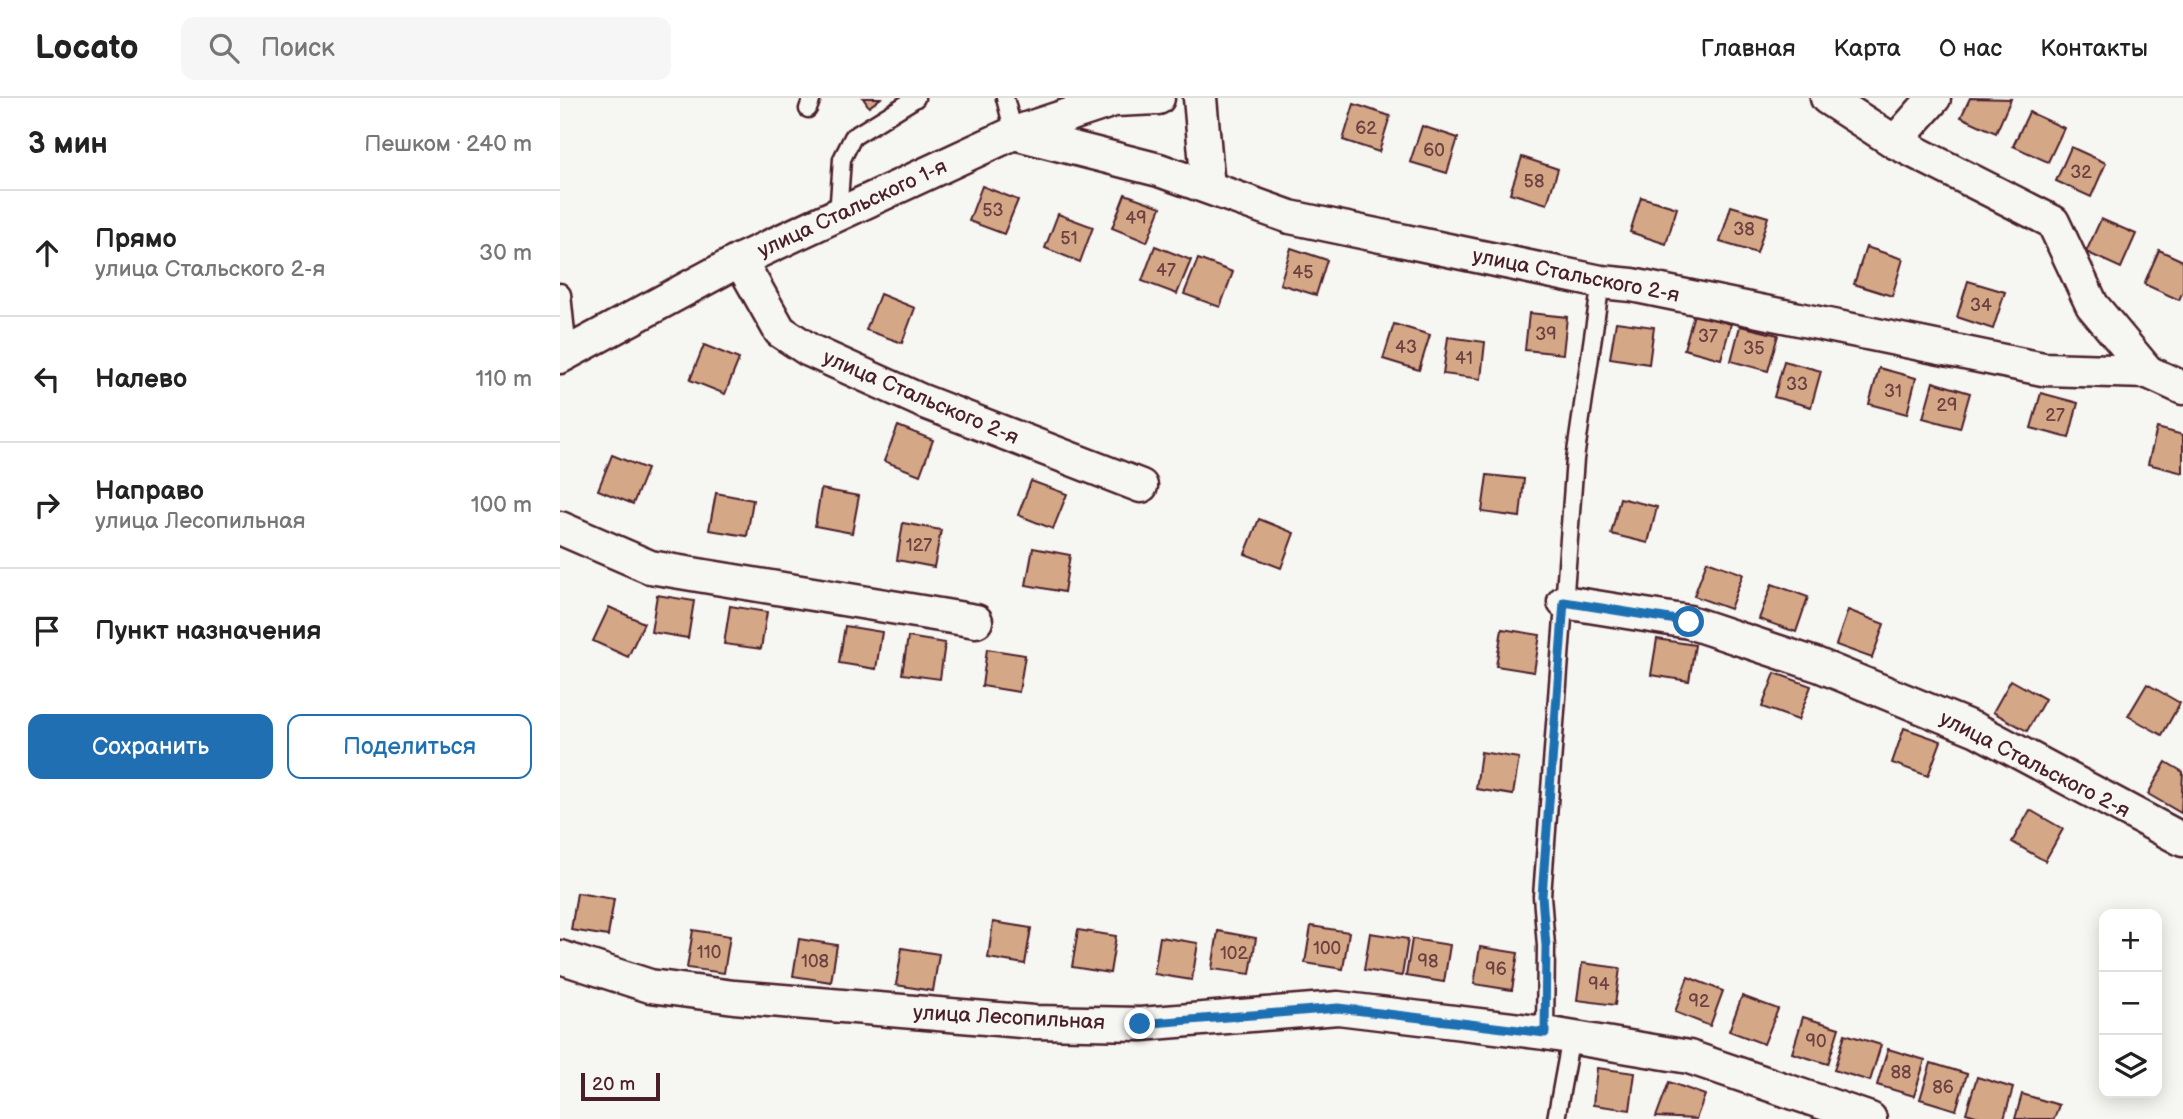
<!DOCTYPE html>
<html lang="ru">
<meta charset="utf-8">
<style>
body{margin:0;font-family:"Balsamiq Sans",sans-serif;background:#f6f6f6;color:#222}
.controls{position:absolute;right:21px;bottom:21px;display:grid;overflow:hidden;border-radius:14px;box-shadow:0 4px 18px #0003}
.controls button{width:63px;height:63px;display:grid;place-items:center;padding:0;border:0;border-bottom:2px solid #e0e0e0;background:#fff;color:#222;font:35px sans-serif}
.scale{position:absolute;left:21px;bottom:18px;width:79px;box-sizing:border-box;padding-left:7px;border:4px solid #4a1f2b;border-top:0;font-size:19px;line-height:24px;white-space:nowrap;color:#4a1f2b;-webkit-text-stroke:5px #f6f6f2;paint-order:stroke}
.stop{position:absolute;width:21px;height:21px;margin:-16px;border:5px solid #1f6fb2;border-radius:50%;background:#fff}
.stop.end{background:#1f6fb2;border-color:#fff;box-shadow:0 2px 7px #0008}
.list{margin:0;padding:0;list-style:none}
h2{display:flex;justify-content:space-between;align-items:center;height:91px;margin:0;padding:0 28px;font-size:30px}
h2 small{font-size:23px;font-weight:400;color:#767676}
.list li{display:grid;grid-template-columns:46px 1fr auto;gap:21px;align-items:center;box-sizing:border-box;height:126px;padding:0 28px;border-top:2px solid #e0e0e0}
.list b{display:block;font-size:26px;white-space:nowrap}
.list p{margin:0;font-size:23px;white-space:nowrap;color:#767676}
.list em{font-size:23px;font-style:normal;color:#767676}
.actions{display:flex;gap:14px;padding:21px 28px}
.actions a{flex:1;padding:16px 0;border:2px solid #1f6fb2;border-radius:14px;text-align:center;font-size:24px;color:#1f6fb2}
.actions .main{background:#1f6fb2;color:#fff}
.icon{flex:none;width:38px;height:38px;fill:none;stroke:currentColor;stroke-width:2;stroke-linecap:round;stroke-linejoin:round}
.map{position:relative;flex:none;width:1623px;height:1021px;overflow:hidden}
header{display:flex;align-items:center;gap:42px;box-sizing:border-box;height:98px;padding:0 35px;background:#fff;border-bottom:2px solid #e0e0e0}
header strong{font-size:33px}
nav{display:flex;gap:38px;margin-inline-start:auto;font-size:24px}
.search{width:490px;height:63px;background:#f6f6f6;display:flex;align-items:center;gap:18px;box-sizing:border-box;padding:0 24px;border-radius:14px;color:#767676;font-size:26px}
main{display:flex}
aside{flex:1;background:#fff}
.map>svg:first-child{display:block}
.building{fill:#d4a786;stroke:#4a1f2b;stroke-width:2}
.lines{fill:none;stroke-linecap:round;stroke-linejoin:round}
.service-casing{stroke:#4a1f2b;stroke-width:21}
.minor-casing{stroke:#4a1f2b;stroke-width:37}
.service{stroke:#f6f6f2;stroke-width:16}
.minor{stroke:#f6f6f2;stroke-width:32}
.route{stroke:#1f6fb2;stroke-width:9}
.labels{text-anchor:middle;stroke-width:5;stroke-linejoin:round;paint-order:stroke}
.number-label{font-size:18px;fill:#6c4142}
.street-label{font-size:21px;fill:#4a1f2b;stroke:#f6f6f2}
</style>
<header>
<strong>Locato</strong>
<div class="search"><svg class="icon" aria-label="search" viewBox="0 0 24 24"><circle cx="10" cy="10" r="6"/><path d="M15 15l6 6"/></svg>Поиск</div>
<nav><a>Главная</a><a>Карта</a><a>О нас</a><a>Контакты</a></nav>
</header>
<main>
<aside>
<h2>3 мин<small>Пешком · 240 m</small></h2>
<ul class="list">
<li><svg class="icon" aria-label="ahead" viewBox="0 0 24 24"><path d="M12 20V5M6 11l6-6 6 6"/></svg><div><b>Прямо</b><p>улица Стальского 2-я</p></div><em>30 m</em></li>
<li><svg class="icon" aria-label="left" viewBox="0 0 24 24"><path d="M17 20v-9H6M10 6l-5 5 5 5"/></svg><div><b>Налево</b></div><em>110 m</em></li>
<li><svg class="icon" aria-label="right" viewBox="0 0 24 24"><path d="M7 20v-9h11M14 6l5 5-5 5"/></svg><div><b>Направо</b><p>улица Лесопильная</p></div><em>100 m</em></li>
<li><svg class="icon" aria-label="arrive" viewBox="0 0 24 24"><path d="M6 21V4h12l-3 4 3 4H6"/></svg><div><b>Пункт назначения</b></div></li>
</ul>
<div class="actions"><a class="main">Сохранить</a><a>Поделиться</a></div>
</aside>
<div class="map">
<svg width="1623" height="1021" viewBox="0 0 1623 1021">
<rect width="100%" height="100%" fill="#f6f6f2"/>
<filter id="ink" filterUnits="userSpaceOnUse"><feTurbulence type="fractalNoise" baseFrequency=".0143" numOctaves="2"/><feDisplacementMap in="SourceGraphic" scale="14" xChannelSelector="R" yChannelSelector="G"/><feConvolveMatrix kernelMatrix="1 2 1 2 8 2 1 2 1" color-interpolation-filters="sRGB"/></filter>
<g filter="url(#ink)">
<g class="building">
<path d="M303,0h18l-12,9z"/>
<path d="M1410,0l41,1 -15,34 -35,-16z"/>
<path d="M794,6l36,12 -11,36 -36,-12z"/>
<path d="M1469,14l35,16 -16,34 -35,-16z"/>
<path d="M862,28l36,12 -11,35 -37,-11z"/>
<path d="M1511,49l35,16 -15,34 -35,-16z"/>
<path d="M962,59l36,12 -11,35 -37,-11z"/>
<path d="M422,88l36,14 -14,34 -35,-13z"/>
<path d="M565,96l36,13 -14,35 -35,-14z"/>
<path d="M1081,99l36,11 -11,36 -36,-12z"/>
<path d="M1171,108l37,11 -11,36 -37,-11z"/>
<path d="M498,116l35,13 -13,35 -35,-14z"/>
<path d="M1541,121l35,15 -15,34 -35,-16z"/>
<path d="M595,148l36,14 -14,34 -35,-13z"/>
<path d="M1306,149l37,12 -11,37 -38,-12z"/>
<path d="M731,150l36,12 -11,35 -36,-11z"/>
<path d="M1599,152l24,11v30l-4,9 -35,-16z"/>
<path d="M638,161l35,13 -13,35 -36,-13z"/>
<path d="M1408,183l37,11 -12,37 -36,-12z"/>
<path d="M320,196l35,14 -13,35 -36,-13z"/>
<path d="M969,215l38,4 -4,37 -38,-4z"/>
<path d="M1134,216l37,10 -10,35 -37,-10z"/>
<path d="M1056,224l38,5 -5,37 -39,-6z"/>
<path d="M834,226l36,11 -11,35 -36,-11z"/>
<path d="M1180,228l38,9 -10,36 -37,-10z"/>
<path d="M888,239l37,5 -4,37 -38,-5z"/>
<path d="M144,247l35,14 -14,35 -35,-14z"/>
<path d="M1224,263l37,10 -10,36 -37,-10z"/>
<path d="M1319,270l37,10 -9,36 -38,-10z"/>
<path d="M1373,284l37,11 -10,35 -37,-10z"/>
<path d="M1481,295l37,10 -9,35 -38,-10z"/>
<path d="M338,328l35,14 -13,35 -36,-14z"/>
<path d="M1597,330l26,7v38l-35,-9z"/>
<path d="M52,357l35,14 -14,35 -35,-14z"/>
<path d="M927,377l37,4 -4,38 -38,-5z"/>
<path d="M471,383l36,13 -14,35 -35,-14z"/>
<path d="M261,391l38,7 -7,37 -37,-7z"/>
<path d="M156,395l37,7 -6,36 -38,-6z"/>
<path d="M1060,400l37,9 -9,36 -37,-9z"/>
<path d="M699,421l35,14 -13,35 -36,-14z"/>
<path d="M343,425l38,7 -7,37 -37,-7z"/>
<path d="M473,450l37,7 -6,37 -38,-7z"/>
<path d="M1147,463l36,13 -13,35 -36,-13z"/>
<path d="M1212,486l36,13 -12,35 -37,-13z"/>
<path d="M97,497l37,6 -6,37 -37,-6z"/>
<path d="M170,508l37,6 -6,37 -37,-5z"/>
<path d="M49,509l35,16 -16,34 -35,-16z"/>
<path d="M1288,512l36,14 -12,34 -36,-13z"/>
<path d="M285,528l37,6 -6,37 -37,-6z"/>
<path d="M942,531l38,6 -6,37 -38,-6z"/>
<path d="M348,539l37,6 -5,36 -38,-5z"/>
<path d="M1097,541l38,6 -6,36 -38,-6z"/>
<path d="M427,551l38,6 -6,37 -37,-6z"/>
<path d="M1215,575l36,13 -13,34 -36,-13z"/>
<path d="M1451,582l34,19 -18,32 -34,-19z"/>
<path d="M1587,586l33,19 -18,32 -34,-19z"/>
<path d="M1344,630l37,13 -13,35 -36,-13z"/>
<path d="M921,654l38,6 -6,37 -37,-6z"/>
<path d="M1606,664l17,10 -2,41 -33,-19z"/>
<path d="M1470,712l33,19 -18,32 -33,-19z"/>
<path d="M17,795l37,6 -6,37 -37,-6z"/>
<path d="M433,824l38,6 -6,36 -37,-6z"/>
<path d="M751,828l38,6 -6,37 -38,-6z"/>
<path d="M133,832l37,6 -6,37 -37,-5z"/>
<path d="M518,832l38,6 -6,37 -38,-6z"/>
<path d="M658,833l38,7 -6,36 -38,-5z"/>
<path d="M810,835l38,6 -6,37 -38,-6z"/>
<path d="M600,839l38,6 -6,37 -38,-6z"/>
<path d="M239,841l38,6 -6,37 -38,-6z"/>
<path d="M852,841l38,6 -6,37 -38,-6z"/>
<path d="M920,849l38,6 -6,37 -38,-6z"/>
<path d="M342,850l37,6 -6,37 -37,-6z"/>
<path d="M1022,865l38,5 -5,37 -38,-5z"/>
<path d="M1128,879l35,14 -13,35 -35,-14z"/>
<path d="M1182,898l36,13 -14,35 -35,-13z"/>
<path d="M1243,919l36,11 -11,36 -36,-11z"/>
<path d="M1285,936l36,11 -11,36 -36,-11z"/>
<path d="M1328,951l37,11 -11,36 -37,-11z"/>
<path d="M1371,965l36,11 -11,36 -36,-11z"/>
<path d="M1037,970l38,5 -5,37 -37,-5z"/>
<path d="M1417,979l36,11 -9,31h-18l-20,-6z"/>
<path d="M1109,984l36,13 -9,24 -40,-2z"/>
<path d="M1462,996l37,11 -5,14h-39z"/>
</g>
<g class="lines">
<defs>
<g id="service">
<path d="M445,0l9,35"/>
<path d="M248,11l4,-11"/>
<path d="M278,117l4,-56 11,-22 63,-39"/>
<path d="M0,194l2,2 6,58"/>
<path d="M985,935l1,-87 -4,-50 33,-437 26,-177"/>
<path d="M996,1021l15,-82"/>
</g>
<g id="minor">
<path d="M640,0l8,89"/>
<path d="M1267,0l68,44 158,80 39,83 56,67"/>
<path d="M454,35l145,37 131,47 311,65 31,3 411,84 105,3 35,16"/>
<path d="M1335,44l39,-44"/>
<path d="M180,162l40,71 29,19 113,51 219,85"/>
<path d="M0,259l180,-97 274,-127 100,-33 44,-2"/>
<path d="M0,430l90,39 326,54"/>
<path d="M1004,504l125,20 129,43 159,65 206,110"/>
<path d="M0,859l90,29 84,11 299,25 108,2 197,-16 207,25 144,24 181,62"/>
</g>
</defs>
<use href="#service" class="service-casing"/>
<use href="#minor" class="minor-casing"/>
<use href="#service" class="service"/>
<use href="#minor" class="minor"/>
</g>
</g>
<g class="lines" filter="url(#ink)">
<path class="route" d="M580,926l198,-16 207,25 1,-87 -4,-50 22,-294 125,20"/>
</g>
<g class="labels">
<g class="number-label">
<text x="806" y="36">62</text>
<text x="874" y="58">60</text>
<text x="1521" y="80">32</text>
<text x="974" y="89">58</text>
<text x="433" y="118">53</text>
<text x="576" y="126">49</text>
<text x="1184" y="137">38</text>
<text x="509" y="146">51</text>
<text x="606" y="178">47</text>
<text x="743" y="180">45</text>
<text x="1421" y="213">34</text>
<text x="986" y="242">39</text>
<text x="1148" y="244">37</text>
<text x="846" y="255">43</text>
<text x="1194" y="256">35</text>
<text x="904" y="266">41</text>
<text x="1237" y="292">33</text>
<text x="1333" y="299">31</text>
<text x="1387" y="313">29</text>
<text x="1495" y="323">27</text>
<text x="359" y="453">127</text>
<text x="767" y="856">100</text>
<text x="149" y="860">110</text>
<text x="674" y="861">102</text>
<text x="255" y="869">108</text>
<text x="868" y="869">98</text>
<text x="936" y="877">96</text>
<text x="1039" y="892">94</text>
<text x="1139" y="909">92</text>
<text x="1256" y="949">90</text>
<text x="1341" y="980">88</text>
<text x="1383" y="995">86</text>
</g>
<g class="street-label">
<text transform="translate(292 110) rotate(-25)" y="7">улица Стальского 1-я</text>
<text transform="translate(1016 177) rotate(11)" y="7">улица Стальского 2-я</text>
<text transform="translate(361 299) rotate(23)" y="7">улица Стальского 2-я</text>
<text transform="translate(1475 666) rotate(27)" y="7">улица Стальского 2-я</text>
<text transform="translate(449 919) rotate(3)" y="7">улица Лесопильная</text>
</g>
</g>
</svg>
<div class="controls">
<button>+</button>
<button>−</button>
<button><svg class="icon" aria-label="layers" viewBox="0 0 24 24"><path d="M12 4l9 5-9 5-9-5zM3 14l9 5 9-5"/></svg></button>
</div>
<div class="scale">20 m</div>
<div class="stop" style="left:1129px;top:524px"></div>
<div class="stop end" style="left:580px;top:926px"></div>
</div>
</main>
